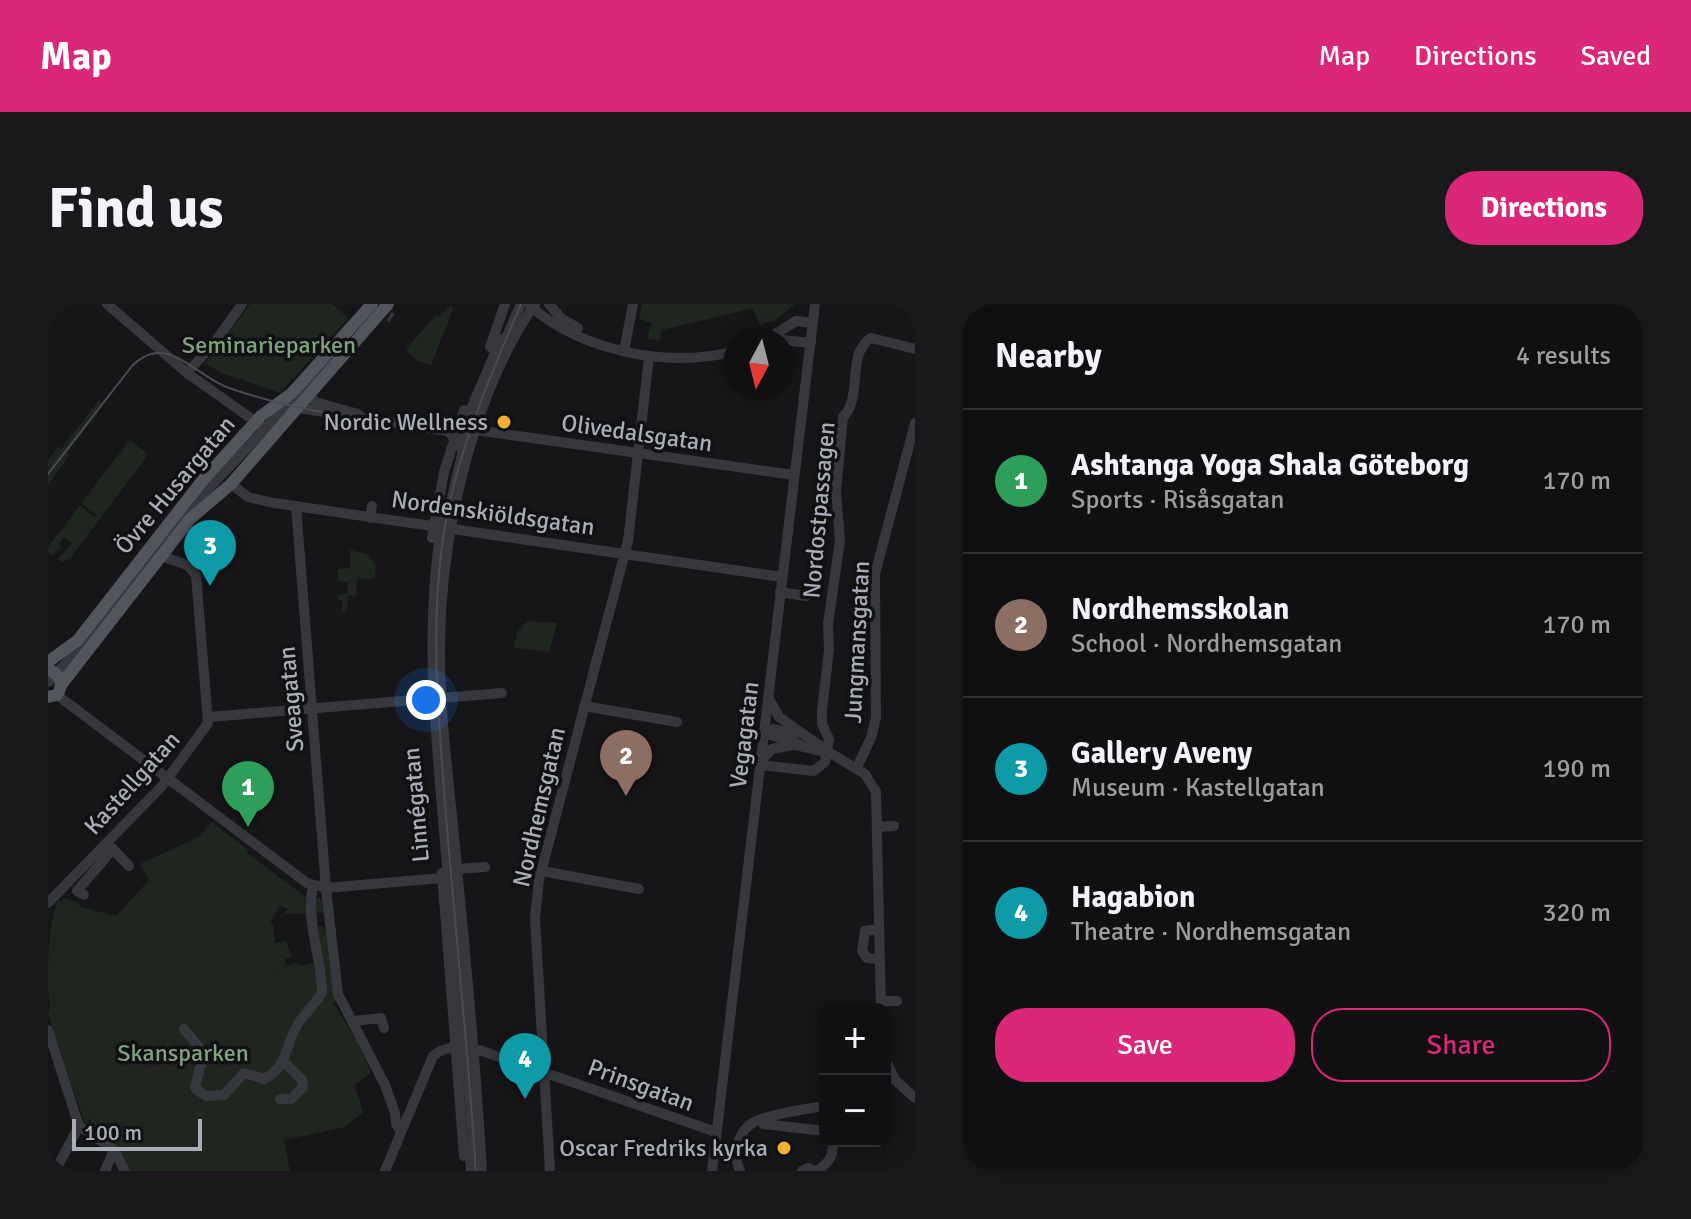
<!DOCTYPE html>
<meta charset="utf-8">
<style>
body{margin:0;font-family:Signika,sans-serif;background:#19191b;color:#f1f3f6}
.controls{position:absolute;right:24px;bottom:24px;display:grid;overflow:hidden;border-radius:16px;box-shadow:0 4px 12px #0003}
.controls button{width:72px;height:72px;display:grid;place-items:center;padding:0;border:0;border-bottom:2px solid #303032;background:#101012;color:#f1f3f6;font:40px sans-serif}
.compass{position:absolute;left:675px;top:24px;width:72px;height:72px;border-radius:50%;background:#101012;box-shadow:0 4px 12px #0003;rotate:187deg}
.scale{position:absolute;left:24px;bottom:20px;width:130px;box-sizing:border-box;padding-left:8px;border:4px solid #a8adb8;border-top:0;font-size:22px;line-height:28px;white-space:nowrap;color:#a8adb8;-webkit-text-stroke:6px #111113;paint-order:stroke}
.you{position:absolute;left:378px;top:396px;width:28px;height:28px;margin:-20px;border:6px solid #fff;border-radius:50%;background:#1a73e8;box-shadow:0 0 0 12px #1a73e833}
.badge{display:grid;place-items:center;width:52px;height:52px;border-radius:50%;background:#db2777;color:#fff;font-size:26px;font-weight:700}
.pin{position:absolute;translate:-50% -66px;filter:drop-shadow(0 2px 4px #0008)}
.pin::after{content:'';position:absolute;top:42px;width:28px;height:24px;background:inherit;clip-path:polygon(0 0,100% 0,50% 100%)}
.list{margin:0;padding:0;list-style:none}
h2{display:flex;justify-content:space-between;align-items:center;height:104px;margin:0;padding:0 32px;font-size:34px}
h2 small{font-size:26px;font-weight:400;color:#9c9d9f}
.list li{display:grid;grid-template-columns:52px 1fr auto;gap:24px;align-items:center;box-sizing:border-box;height:144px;padding:0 32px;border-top:2px solid #303032}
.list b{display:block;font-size:30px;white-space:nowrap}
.list p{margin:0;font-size:26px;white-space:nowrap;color:#9c9d9f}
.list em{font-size:26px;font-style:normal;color:#9c9d9f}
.actions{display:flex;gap:16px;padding:24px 32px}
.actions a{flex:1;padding:18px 0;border:2px solid #db2777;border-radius:32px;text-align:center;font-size:28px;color:#db2777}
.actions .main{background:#db2777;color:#fff}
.map{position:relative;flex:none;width:867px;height:867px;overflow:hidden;border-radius:32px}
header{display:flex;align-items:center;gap:48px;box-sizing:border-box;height:112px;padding:0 40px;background:#db2777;color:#fff}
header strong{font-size:38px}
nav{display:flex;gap:44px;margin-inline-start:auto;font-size:28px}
.intro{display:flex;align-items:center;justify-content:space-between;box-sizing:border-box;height:192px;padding:0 48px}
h1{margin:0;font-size:56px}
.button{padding:20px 36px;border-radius:32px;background:#db2777;color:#fff;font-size:28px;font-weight:700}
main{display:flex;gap:48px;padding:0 48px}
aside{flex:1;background:#101012;border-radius:32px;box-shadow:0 4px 12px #0003}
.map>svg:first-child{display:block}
.green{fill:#1e261f}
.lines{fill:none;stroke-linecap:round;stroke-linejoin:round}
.minor-tunnel{stroke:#333438;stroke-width:10;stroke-dasharray:10 5;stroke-linecap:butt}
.minor{stroke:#37383d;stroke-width:10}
.major{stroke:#53555c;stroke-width:12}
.tram{stroke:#4a4c52;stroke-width:2}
.minor-bridge{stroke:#37383d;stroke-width:10}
.poi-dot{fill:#f2b134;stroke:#111113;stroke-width:3}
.labels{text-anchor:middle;stroke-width:7;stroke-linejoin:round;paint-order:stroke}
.park-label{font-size:24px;fill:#7fa381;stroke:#111113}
.poi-label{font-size:24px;fill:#a8adb8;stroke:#111113;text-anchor:end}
.street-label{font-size:24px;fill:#a8adb8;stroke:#111113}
</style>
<header>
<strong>Map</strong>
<nav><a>Map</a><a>Directions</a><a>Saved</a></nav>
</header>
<div class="intro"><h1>Find us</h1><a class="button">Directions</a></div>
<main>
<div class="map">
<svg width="867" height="867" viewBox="0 0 867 867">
<rect width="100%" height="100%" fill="#161618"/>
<g class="green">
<path d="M202,0h82l16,14 -68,75 -61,-21 -14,-9z"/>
<path d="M594,0h152v1l-18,15 -17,5 -6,-17 -91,22 -3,10 -12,-1 4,-16 -12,-4z"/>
<path d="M402,2l3,1v2l-22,56 -13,-4 -11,-10v-3l29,-33 3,2z"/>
<path d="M51,96l5,4 -37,49 2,3 -21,29v-25l10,-13 3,2z"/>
<path d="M82,136l18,15 -77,102 -8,5 -5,-3 14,-16 -8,-6 -5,6 2,4 -8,8 -5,-3v-5l32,-42 14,12 3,-2 -16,-12z"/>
<path d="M302,246l17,4 9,11 -1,13 -18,2 -1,15 -8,1 -1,15h-6l2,-10 -4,-1 -1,-5 9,-2 1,-12h-10v-12l12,-1z"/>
<path d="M479,317l30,2 -8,29 -35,-4 3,-16z"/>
<path d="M164,518l36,28 -1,3 60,45 -1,15 -23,2 5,-6 -8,-3 -10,17 3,1 2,19 11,-2 6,15 -7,3 2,7 -15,6 24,-9 7,3 16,-5 -5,-61 5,-3 4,3 1,13h-7l1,12 7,3c2,25 9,48 11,73l-5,4h4l23,38 13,30 -16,12 8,28 -18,14 -61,13 6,31h-160l-44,-44 -38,-113c4,-9 0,-16 0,-25 0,-30 0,-63 10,-89l4,1 2,-3 13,4 4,5 35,9 33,-36 -9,-16 59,-27z"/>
</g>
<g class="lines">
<path class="minor-tunnel" d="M341,12l3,2"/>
<g class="minor">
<path d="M59,0l80,69 75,53"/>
<path d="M501,0l12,14 17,10"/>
<path d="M482,2c52,45 139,63 205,45"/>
<path d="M723,35l40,4"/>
<path d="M718,36l30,-19 17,2"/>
<path d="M455,41l18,-41"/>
<path d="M442,43l15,-43"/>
<path d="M576,47l9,-47"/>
<path d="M139,69l28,-31 27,-38"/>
<path d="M261,90l6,8 43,12"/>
<path d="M250,104l150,23 5,6"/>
<path d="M427,126l319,45"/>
<path d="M411,143l12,-38 30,-70"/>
<path d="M183,180l17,13 26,6 508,74"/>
<path d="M248,202l30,382 12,106 47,91 10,28 1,11 5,8"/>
<path d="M395,213c-22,121 -4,241 5,362"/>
<path d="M322,214l2,-12"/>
<path d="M398,219l19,-81"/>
<path d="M384,234l12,-66 20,-62"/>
<path d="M732,288l26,4"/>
<path d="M0,378l36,-38 105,-135 156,-164"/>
<path d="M9,391l250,188 19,5 116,-10"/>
<path d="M394,394l60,-5"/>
<path d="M721,395l10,18 34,24"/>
<path d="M536,402l93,16"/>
<path d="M161,413l218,-18"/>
<path d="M717,425l6,6 30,10"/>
<path d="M716,429l9,-4 23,5"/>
<path d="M784,450l33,20 11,18 5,217"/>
<path d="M714,456l10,-11 20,-4"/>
<path d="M712,461l54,6 11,-9 4,-23 -7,-15v-14l7,-60 -1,-26 12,-84 -4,-49 7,-74c21,-21 2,-62 28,-79l44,11"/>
<path d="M809,463l14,-29 5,-20 -1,-144 40,-151"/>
<path d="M829,523l17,-1"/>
<path d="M63,543l18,19"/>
<path d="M410,565l27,-2"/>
<path d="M494,567l97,18"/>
<path d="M394,569l22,283"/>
<path d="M403,570l23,279"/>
<path d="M36,591l-7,-4 36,-42"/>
<path d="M0,599l115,-118 45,-62 -12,-148 -9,-10 -26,-9"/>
<path d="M831,625l-14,2 -3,20 5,7 12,1"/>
<path d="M833,697h16"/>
<path d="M305,717l28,-3 3,10"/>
<path d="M136,725l15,18"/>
<path d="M0,726l31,96 35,24 11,21"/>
<path d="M153,748l5,6 -6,9 -5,21 11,8 18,-1 20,-22 20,6c22,-9 22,-36 34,-55 7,-11 17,-20 24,-31 0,-36 -17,-71 -9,-107"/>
<path d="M837,755l10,21 20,18"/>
<path d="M232,795h11l12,-12 -1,-7 -20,-20"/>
<path d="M715,820l62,7"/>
<path d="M421,842l2,25"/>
<path d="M7,867l24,-45"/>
<path d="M57,867l9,-21"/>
<path d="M337,867l48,-115c13,-12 34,-10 49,-5l234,81"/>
<path d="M434,867c-6,-101 -15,-202 -25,-303 -6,-74 -18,-149 -17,-224 1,-109 32,-250 95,-340"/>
<path d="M502,867l-15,-253 4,-38 89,-339 21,-184"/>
<path d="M664,867l103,-867"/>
<path d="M692,867c-8,-17 -2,-42 16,-50 20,-8 48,-12 69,-15"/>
<path d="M754,867l6,-3 6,3"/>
<path d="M768,867c12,-7 19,-15 16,-30"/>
</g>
<g class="major">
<path d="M0,358l30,-22 124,-159 59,-65 31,-23 80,-89"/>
<path d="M0,365c11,5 17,14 9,26l-9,2"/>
<path d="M13,381l129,-166 41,-35 157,-180"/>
</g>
<g class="tram">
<path d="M0,170l84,-108c34,-35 63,10 97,22 71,25 145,32 219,43l16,-4 9,-12"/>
<path d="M428,867c-8,-119 -20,-237 -30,-355 -7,-95 -17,-189 -2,-284 13,-81 45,-153 77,-228"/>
</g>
<g class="minor-bridge">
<path d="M765,437l15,9"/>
<path d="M747,441l37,9"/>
</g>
</g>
<g class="poi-dot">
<circle cx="456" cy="118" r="8"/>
<circle cx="736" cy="844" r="8"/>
</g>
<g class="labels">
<g class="park-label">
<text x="221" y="49">Seminarieparken</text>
<text x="135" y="757">Skansparken</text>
</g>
<g class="poi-label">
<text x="440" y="126">Nordic Wellness</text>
<text x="720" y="852">Oscar Fredriks kyrka</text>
</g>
<g class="street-label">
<text transform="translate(589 129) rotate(8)" y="8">Olivedalsgatan</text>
<text transform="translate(127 181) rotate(-50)" y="8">Övre Husargatan</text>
<text transform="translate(771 206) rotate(-85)" y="8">Nordostpassagen</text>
<text transform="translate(445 209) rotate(8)" y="8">Nordenskiöldsgatan</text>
<text transform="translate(809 338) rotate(-87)" y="8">Jungmansgatan</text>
<text transform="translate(243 395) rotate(-95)" y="8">Sveagatan</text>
<text transform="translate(696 431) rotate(-83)" y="8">Vegagatan</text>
<text transform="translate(84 479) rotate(-48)" y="8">Kastellgatan</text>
<text transform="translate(368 501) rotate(-95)" y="8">Linnégatan</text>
<text transform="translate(491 503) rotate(-77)" y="8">Nordhemsgatan</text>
<text transform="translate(593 781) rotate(20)" y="8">Prinsgatan</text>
</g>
</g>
</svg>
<div class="controls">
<button>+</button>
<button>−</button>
</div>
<svg class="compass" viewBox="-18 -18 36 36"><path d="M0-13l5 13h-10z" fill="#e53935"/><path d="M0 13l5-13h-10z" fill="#9c9d9f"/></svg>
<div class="scale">100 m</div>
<div class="you"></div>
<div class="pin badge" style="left:200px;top:523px;background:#2e9e5b">1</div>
<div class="pin badge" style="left:578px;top:492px;background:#8d6e63">2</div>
<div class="pin badge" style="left:162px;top:282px;background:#0f9aa8">3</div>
<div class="pin badge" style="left:477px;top:795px;background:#0f9aa8">4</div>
</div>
<aside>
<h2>Nearby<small>4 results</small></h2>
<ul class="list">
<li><span class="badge" style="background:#2e9e5b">1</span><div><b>Ashtanga Yoga Shala Göteborg</b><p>Sports · Risåsgatan</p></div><em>170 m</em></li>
<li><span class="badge" style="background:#8d6e63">2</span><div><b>Nordhemsskolan</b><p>School · Nordhemsgatan</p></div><em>170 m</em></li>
<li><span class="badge" style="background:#0f9aa8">3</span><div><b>Gallery Aveny</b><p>Museum · Kastellgatan</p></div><em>190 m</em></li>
<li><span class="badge" style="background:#0f9aa8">4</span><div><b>Hagabion</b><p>Theatre · Nordhemsgatan</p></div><em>320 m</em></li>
</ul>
<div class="actions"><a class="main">Save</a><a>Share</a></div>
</aside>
</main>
